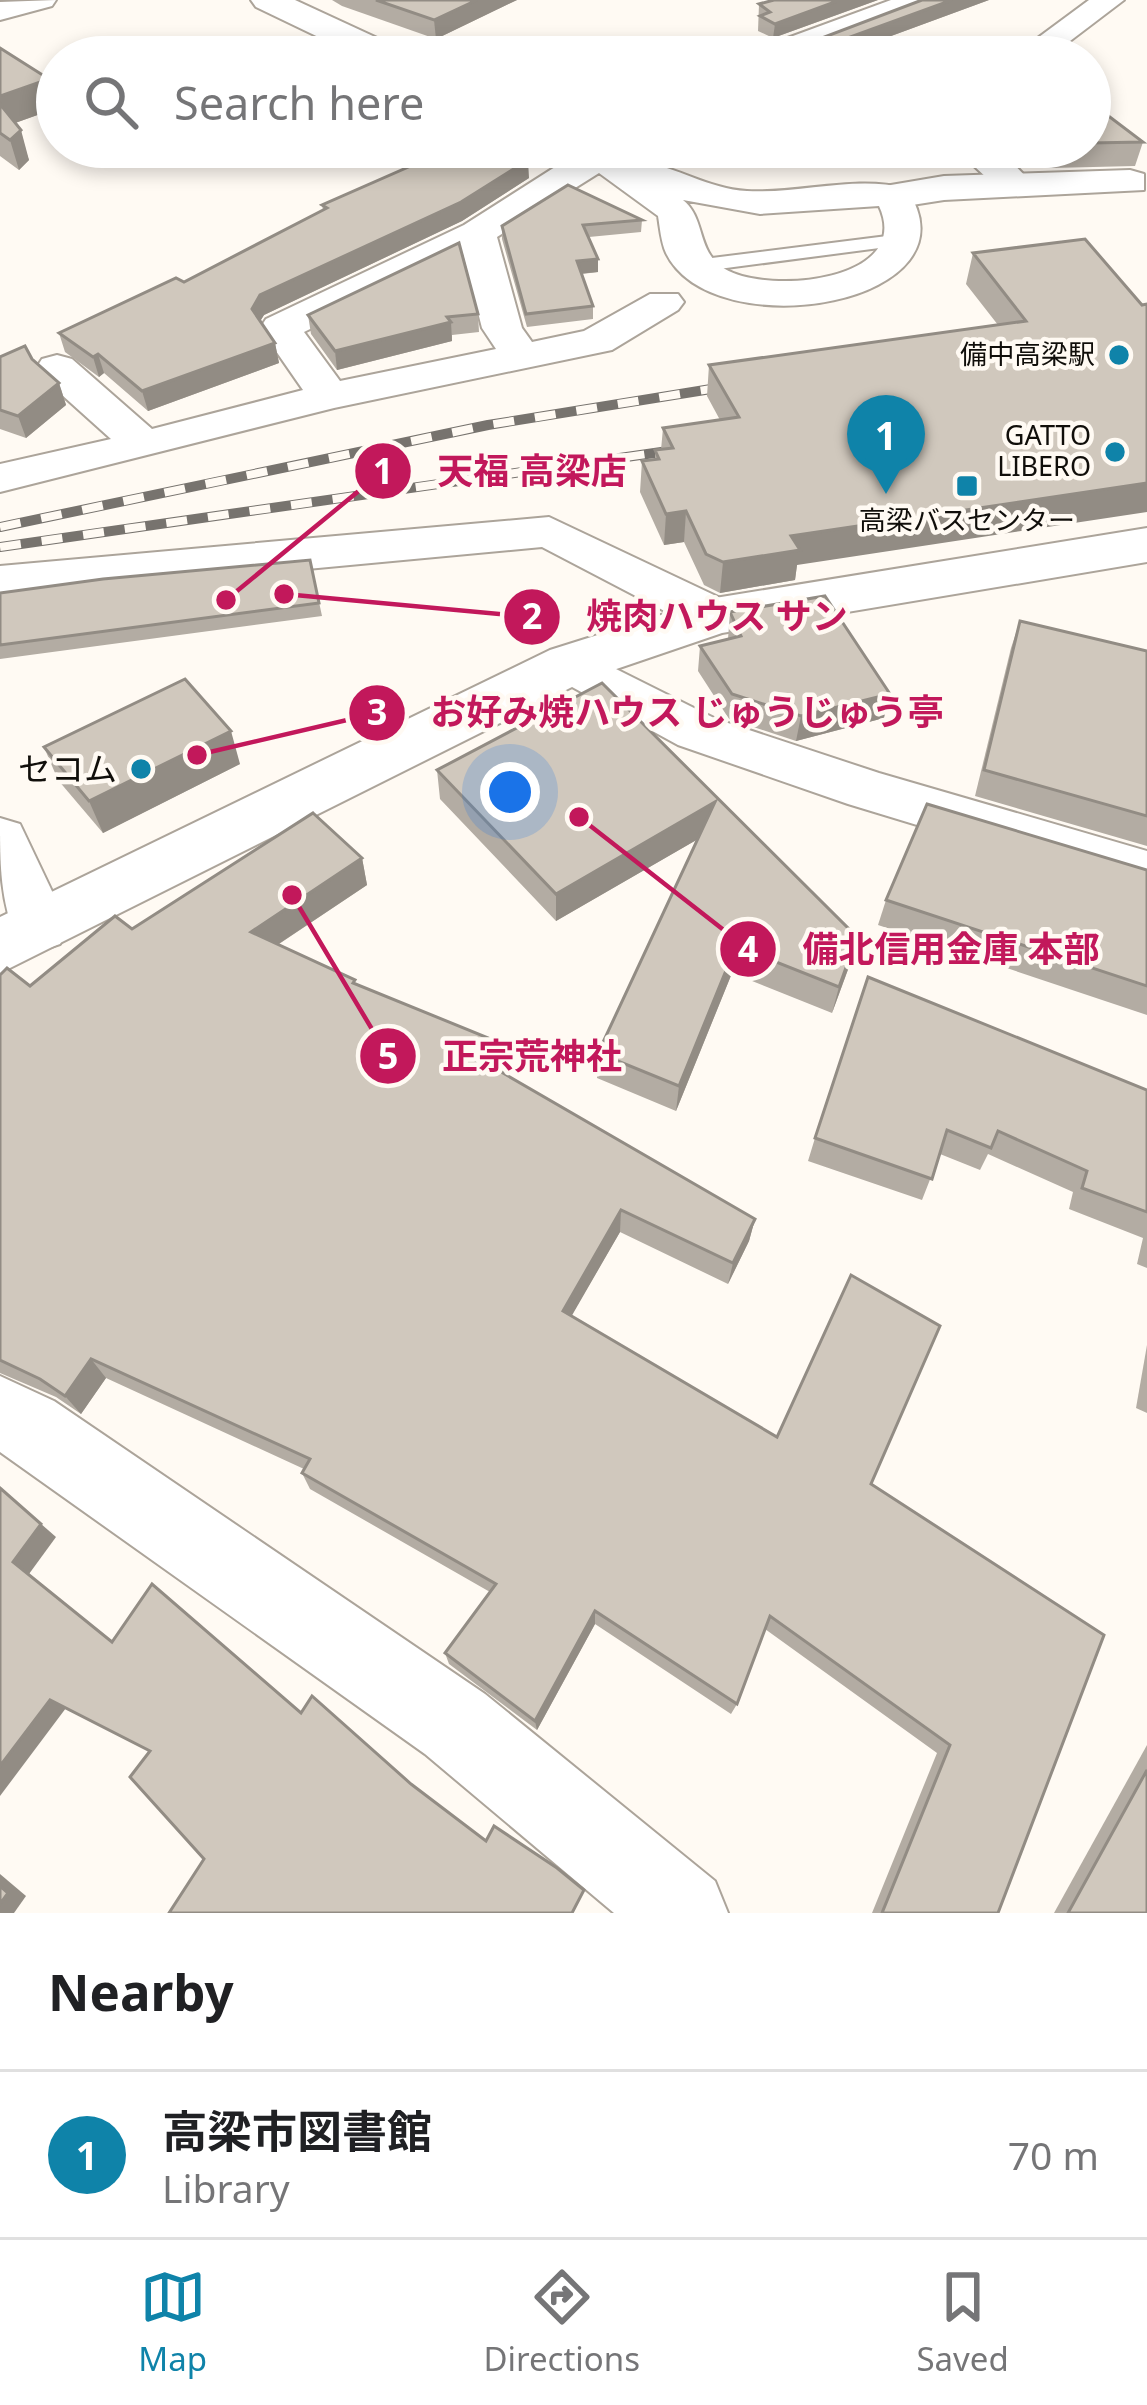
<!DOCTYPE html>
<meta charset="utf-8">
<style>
body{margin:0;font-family:"Noto Sans","Noto Sans JP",sans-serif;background:#f2f2f2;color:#202124}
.you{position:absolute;left:510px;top:792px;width:42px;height:42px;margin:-30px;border:9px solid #fff;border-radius:50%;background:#1a73e8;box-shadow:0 0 0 18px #1a73e833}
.badge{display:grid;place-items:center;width:78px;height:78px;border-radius:50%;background:#0f83a9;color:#fff;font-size:39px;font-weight:700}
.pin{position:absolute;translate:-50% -99px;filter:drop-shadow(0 3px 6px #0008)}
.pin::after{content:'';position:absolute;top:63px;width:42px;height:36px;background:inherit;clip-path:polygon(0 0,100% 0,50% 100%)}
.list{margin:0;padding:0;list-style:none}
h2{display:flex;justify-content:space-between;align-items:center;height:156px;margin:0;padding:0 48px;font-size:51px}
h2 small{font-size:39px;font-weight:400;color:#757577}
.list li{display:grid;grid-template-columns:78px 1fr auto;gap:36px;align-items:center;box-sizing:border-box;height:168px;padding:0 48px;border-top:3px solid #e0e0e0}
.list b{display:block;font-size:45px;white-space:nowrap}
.list p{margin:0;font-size:39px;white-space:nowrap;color:#757577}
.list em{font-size:39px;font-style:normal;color:#757577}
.icon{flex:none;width:66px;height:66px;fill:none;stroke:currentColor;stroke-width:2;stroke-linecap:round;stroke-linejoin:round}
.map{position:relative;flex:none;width:1147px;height:1913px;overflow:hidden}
.search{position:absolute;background:#fff;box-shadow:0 6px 18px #0003;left:36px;right:36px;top:36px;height:132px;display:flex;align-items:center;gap:30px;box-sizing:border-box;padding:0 42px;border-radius:66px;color:#757577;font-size:45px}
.sheet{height:324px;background:#fff}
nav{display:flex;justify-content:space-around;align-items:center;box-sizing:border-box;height:168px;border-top:3px solid #e0e0e0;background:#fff;font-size:33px;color:#757577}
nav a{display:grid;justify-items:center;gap:6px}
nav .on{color:#0f83a9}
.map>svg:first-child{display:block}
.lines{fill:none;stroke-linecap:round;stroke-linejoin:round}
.lane-casing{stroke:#aca49a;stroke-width:4}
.street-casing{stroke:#aca49a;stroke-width:4}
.secondary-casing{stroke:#aca49a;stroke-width:4}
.lane{fill:#fff;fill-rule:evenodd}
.street{fill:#fff;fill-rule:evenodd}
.secondary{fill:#fff;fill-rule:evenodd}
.rail-casing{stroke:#77736e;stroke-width:10}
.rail{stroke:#fffaf3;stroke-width:8;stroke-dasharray:21;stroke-linecap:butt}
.wall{fill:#b3aca3}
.shaded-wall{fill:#928c84}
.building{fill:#d0c8bd;stroke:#928c84;stroke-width:3}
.poi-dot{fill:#0f83a9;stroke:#fffaf3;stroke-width:4.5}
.labels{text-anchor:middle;stroke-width:9;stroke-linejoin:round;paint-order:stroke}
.far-poi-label{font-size:27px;fill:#100e0a;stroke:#fffaf3;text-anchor:end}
.poi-label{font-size:33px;fill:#100e0a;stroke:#fffaf3;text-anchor:end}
.leader{fill:none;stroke:#c2185b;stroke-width:4.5}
.callout-dot{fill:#c2185b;stroke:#fffaf3;stroke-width:4.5}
.mark-label{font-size:36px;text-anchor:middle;font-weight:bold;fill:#fff}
.callout-label{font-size:36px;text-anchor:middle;font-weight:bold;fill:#c2185b;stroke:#fffaf3;stroke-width:9;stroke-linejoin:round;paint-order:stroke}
</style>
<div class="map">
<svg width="1147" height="1913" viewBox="0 0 1147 1913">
<rect width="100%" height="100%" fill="#fffaf3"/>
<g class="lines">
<defs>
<path id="lane" d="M903,234l9,6 -2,4 -214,28 -10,-6 10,-6z"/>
<g id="street">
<path d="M56,0l-4,6 -52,14v-18z"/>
<path d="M891,0h43l-4,6 -134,51 -38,-3 5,-7z"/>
<path d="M1089,0h35l-75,57h-37z"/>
<path d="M610,147h55l-6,7 -19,7c37,6 69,28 107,30 53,3 107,-16 159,-3 80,116 -193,162 -240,65 -5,-11 -6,-25 -8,-37l-59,-43 -102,64 25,91 10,14 52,-11 66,-37h28l6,8 -6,8 -66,40 -278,58 -334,84v-28l111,-25 -69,-62 -6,-9 6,-9 15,-4 15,4 80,70 151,-39 -43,-62 6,-9 198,-94 102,-65zM683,200l77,14 119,-8c35,75 -110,89 -154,63 -29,-17 -19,-51 -42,-69zM463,254l19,74 14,21 -156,32 -36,-49z"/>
<path d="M933,147l67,3 33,34 -5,8h-26l-28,-26 -35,-12z"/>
<path d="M549,517l184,87 7,12 -7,12 -18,5 -18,-5 -155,-81 -542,51v-32z"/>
<path d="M570,646l146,73 163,54 268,78v44l-299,-91 -170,-59 -126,-69 -7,-12 7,-12z"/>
<path d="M0,818l20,6 49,103 -9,17 -21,7 -21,-7c-18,-44 -18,-78 -18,-126z"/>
<path d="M0,1376l54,25 431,293 230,187 13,32h-114l-189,-159 -425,-302z"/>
</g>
<g id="secondary">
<path d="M251,0h44l106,49 5,8h-46l-104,-50z"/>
<path d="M559,147h50l13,12 -5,8c-21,5 -46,-2 -58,-20z"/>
<path d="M1130,170l14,4v16l-200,10 -51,8 -14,-3 -6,-9 6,-9 65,-11z"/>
<path d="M1147,528v34l-425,71 -132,45 -590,295v-56l550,-267 165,-52z"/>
</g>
</defs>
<use href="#lane" class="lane-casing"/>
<use href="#street" class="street-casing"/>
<use href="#secondary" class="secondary-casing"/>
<use href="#lane" class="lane"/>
<use href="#street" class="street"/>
<use href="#secondary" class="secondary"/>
<defs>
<g id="rail">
<path d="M0,527l488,-102 254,-41"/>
<path d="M0,547l689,-99"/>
</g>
</defs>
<use href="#rail" class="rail-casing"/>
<use href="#rail" class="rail"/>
</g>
<g class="wall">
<path d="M332,0h185l-81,39 -94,-33z"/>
<path d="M878,0l-105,38 -15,-7 1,-27z"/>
<path d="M922,0h67l-155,57h-24l1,-15z"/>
<path d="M0,48l49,31 8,28v1l-42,15 14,37 -10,10 -19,-14z"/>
<path d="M1090,102l53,40 -8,24 -84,2 -41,-14 -8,-7h88z"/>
<path d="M529,178l-67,43 -198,94 -4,6 15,22 4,20 -131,48 -44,-38 -5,4 -34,-25 -6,-19 125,-51 139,-72 -1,-5z"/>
<path d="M642,220l-1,12 -52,5 9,35 -16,2 11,32v13l-66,8 -25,-88v-13z"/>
<path d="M973,253l169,52 -345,260 -2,15 -75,13 -16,-8 -20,-43 -20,3 -24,-53 2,-31 13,-2v-9h6l2,-22 57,-8 -13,-24 2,-31 289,-40 -32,-41z"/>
<path d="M478,314l1,18 -27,3v6l-115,29 -26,-36 -3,-19z"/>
<path d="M0,357l32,2 27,24 7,22 -40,33 -26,-9z"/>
<path d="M310,560l12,56 -322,43v-66z"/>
<path d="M730,612l154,106 -88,23 -67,-22 -31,-48 2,-25 28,-7z"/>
<path d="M1020,621l127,30v195l-172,-50 36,-148z"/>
<path d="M602,683l255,254 -7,27 -18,49 -100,-40 -56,138 -79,-33 1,-25 100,-214 -142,82 -116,-122 -3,-29z"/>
<path d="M44,747l196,17 -137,69 -45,-53z"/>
<path d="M362,858l5,27 -88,59 77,40 152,62 2,24 -3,6 248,143 -6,22 -21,43 -108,-52 -49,84 206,121 94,47 233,151 -106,278h-126l65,-160 -172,-124 -28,75 -6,10 -136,-90 -58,106 -88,-66 -4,-11 45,-61 -180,-103 -8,-16 2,-4 -198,-91 -25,36 -25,-17 -56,-24v-398l30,11 102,-57z"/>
<path d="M1147,870v145l-269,-90 8,-25z"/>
<path d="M1147,1090v178l-10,-4 6,-26 -74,-29 4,-17 -85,-38 -8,16 -40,-16 -18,46 -114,-39 7,-23z"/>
<path d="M1147,1345v68l-11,-5z"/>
<path d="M1147,1745v168h-93z"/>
</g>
<g class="shaded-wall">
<path d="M477,0h40l-81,39 -2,-19z"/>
<path d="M840,0h38l-105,38 2,-14z"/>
<path d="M952,0h37l-155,57h-13l2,-10z"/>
<path d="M49,79l8,29 -53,19 -4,-14v-17z"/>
<path d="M21,130l8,30 -10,10 -9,-30z"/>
<path d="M528,160l1,18 -67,43 -198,94 -8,13 -4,-19 8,-14z"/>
<path d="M598,259v13l-21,2v-13z"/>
<path d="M451,322l1,19 -115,29 -2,-19z"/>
<path d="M275,343l4,20 -131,48 -6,-20z"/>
<path d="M98,354l6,19 -5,4 -6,-20z"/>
<path d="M59,383l7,22 -40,33 -8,-22z"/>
<path d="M1147,483v29l-350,53 -2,15 -75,13 3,-31 68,-26z"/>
<path d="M686,511l-2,31 -20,3 2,-31z"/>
<path d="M890,694l-6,24 -88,23 5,-25z"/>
<path d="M231,731l9,33 -137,69 -14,-32z"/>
<path d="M715,802l-3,29 -156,90v-27z"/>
<path d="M362,858l5,27 -108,72 -8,-25z"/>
<path d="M857,937l-7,27 -18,49 7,-26z"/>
<path d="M736,946l-4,27 -56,138 3,-25z"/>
<path d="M508,1046l2,24 -12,24 -2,-25z"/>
<path d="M621,1210l-1,22 -57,99v-20z"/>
<path d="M755,1219l-6,22 -21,43 5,-21z"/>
<path d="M91,1359l15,19 -25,36 -16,-18z"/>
<path d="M0,1488l56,49 -27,37 -16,-12z"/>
<path d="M595,1611v13l-58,106 -2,-9z"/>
<path d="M50,1700l16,8 -66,88v-30z"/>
<path d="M0,1874l26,22 -12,17h-14z"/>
</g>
<g class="building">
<path d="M376,0h101l-43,20z"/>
<path d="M774,0h66l-65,24 -15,-8 10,-4 -11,-8z"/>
<path d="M922,0h30l-129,47 -12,-5z"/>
<path d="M0,48l49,31 -49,17z"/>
<path d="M1090,102l53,40 -53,1z"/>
<path d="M0,104l21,26 -11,10 -10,-7z"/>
<path d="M454,147h48l26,13 -67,42 -201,93 -8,14 23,34 -133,48 -44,-37 -5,3 -34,-24 117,-55 8,4 143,-74 -5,-3z"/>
<path d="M568,185l74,35 -59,5 15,34 -21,2 16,45 -67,8 -24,-88z"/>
<path d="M1085,239l57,66 5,-1v179l-356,53 9,14 -77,12 -17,-8 -20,-43 -20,3 -24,-53 17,-2 -4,-9 18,-2 -10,-20 76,-11 -30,-52 317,-44 -53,-68z"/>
<path d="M459,243l19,71 -31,3 4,5 -116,29 -27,-36z"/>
<path d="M25,346l7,13 27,24 -41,33 -18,-6v-53z"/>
<path d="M310,560l9,43 -319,42v-52l103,-14z"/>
<path d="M825,596l65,98 -89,22 -69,-22 -32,-48 41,-10 -11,-24z"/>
<path d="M1020,621l127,30v165l-163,-46z"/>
<path d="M185,679l46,52 -142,70 -45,-54z"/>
<path d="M602,683l255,254 -18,50 -103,-41 -57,140 -81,-33 117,-251 -159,92 -119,-124z"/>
<path d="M927,804l220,66v116l-261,-86z"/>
<path d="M313,813l49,45 -111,74 104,48 -2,3 155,63 -12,23 259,150 -22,44 -112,-53 -58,101 214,126 74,-162 89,51 -69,158 233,151 -106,278h-116l68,-168 -180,-129 -33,88 -142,-93 -60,110 -90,-68 51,-69 -194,-111 8,-14 -219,-100 -26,37 -25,-17 -40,-19v-385l7,-7 23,18 85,-70 17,13z"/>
<path d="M868,977l279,113v122l-65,-24 5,-17 -89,-40 -7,17 -44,-18 -15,49 -117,-41z"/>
<path d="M0,1488l41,36 -28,38 99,80 40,-58 149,129 11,-17 99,88 75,57 8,-15 63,42 27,22 -12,23h-403l35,-54 -74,-82 20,-26 -100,-51 -50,66z"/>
<path d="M1147,1770v143h-79z"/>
<path d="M0,1886l8,7 -8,11z"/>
</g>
<g class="poi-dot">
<circle cx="1119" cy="355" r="12"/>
<circle cx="1115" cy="452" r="12"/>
<rect x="955" y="474" width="24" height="24" rx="6"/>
<circle cx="141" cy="769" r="12"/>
</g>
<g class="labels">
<g class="far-poi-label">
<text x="1095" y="364">備中高梁駅</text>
<text x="1091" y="445">GATTO<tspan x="1091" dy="31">LIBERO</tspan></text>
<text x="967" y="530" text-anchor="middle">高梁バスセンター</text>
</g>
<g class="poi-label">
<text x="117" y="781">セコム</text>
</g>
</g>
<path class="leader" d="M226 600L383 471M284 594L532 617M197 755L377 713M579 817L748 949M292 895L388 1056"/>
<g class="callout-dot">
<circle cx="226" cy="600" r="12"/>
<circle cx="284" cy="594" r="12"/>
<circle cx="197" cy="755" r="12"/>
<circle cx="579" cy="817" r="12"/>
<circle cx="292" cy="895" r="12"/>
<circle cx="383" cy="471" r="30"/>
<circle cx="532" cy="617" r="30"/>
<circle cx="377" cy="713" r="30"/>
<circle cx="748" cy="949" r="30"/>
<circle cx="388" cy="1056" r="30"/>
</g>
<g class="mark-label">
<text x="383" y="484">1</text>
<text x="532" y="629">2</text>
<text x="377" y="725">3</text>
<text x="748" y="962">4</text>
<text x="388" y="1069">5</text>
</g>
<g class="callout-label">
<text x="532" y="484">天福 高梁店</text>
<text x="717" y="629">焼肉ハウス サン</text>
<text x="687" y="725">お好み焼ハウス じゅうじゅう亭</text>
<text x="951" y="962">備北信用金庫 本部</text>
<text x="532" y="1069">正宗荒神社</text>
</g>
</svg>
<div class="you"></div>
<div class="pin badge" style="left:886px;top:494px">1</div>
<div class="search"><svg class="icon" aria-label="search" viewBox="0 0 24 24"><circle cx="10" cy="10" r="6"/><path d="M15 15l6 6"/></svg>Search here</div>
</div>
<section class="sheet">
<h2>Nearby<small></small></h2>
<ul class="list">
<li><span class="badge">1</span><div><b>高梁市図書館</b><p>Library</p></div><em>70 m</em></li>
</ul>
</section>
<nav>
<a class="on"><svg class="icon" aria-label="map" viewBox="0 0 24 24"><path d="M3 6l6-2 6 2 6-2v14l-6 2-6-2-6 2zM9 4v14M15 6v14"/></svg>Map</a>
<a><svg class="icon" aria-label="directions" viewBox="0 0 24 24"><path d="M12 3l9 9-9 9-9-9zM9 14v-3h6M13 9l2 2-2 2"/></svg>Directions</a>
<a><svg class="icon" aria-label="saved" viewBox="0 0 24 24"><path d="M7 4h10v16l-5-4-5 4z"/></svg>Saved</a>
</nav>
